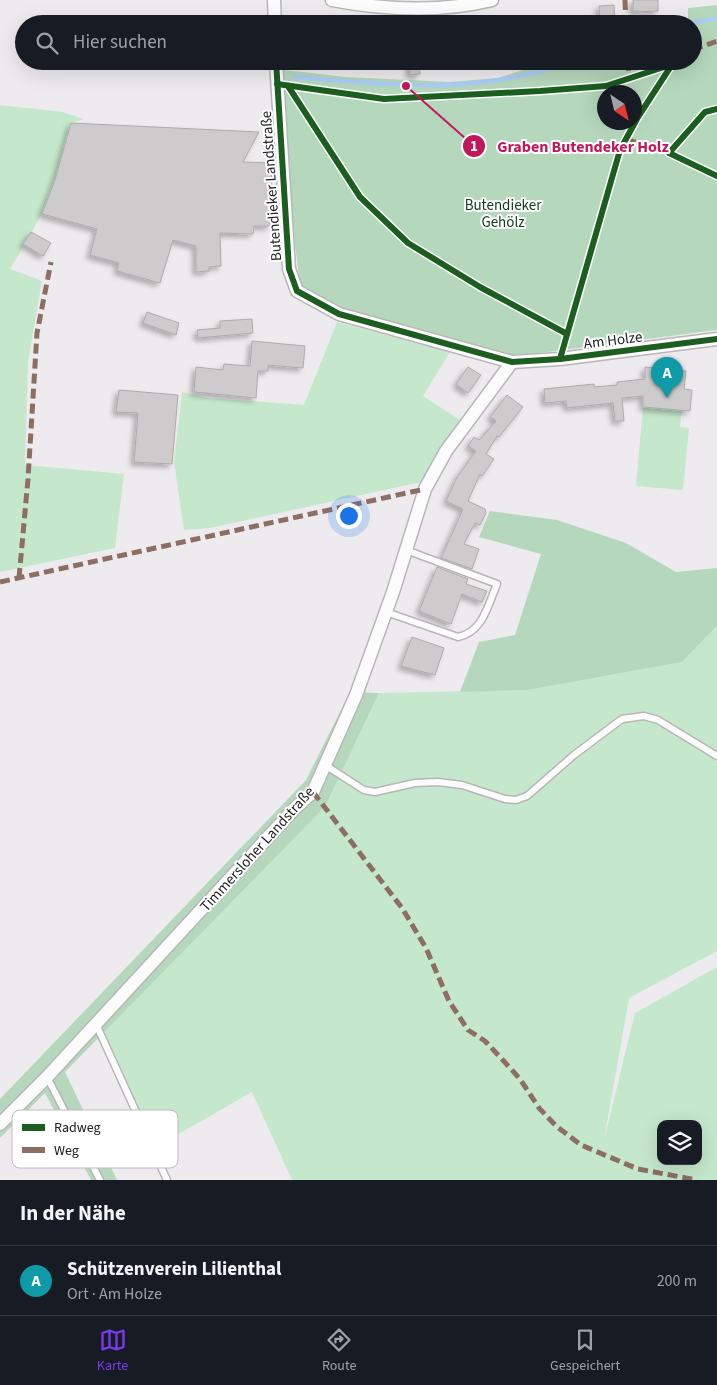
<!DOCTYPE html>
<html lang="de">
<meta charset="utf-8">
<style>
body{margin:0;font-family:"Source Sans 3",sans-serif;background:#20242c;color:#f1f3f6}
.controls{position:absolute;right:15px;bottom:15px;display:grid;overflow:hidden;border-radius:10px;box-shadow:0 5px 20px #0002}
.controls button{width:45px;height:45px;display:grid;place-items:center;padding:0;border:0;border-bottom:1px solid #363941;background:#171b24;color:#f1f3f6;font:25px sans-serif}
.compass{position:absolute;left:597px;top:85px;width:45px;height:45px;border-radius:50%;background:#171b24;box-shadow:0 5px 20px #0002;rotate:145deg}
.you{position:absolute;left:348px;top:515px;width:18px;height:18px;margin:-12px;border:4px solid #fff;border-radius:50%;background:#1a73e8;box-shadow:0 0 0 8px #1a73e833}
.badge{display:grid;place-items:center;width:32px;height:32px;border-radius:50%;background:#7c3aed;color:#fff;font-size:16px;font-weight:700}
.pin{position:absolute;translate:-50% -41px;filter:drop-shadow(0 1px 2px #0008)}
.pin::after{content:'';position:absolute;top:26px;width:18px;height:15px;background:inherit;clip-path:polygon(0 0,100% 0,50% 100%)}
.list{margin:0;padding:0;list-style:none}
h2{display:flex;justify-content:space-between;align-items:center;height:65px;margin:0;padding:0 20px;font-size:21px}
h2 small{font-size:16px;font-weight:400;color:#9ea1a6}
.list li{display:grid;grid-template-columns:32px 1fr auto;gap:15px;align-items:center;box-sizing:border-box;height:70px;padding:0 20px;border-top:1px solid #363941}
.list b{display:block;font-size:19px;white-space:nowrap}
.list p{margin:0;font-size:16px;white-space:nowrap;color:#9ea1a6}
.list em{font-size:16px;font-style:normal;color:#9ea1a6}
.icon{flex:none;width:28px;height:28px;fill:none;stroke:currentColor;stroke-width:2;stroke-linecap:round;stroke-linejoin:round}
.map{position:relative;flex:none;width:717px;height:1180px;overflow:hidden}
.search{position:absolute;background:#171b24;box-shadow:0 5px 20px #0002;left:15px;right:15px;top:15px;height:55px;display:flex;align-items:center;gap:12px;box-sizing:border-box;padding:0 18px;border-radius:28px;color:#9ea1a6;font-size:19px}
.sheet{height:135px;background:#171b24}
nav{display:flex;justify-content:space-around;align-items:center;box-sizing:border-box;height:70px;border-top:1px solid #363941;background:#171b24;font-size:14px;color:#9ea1a6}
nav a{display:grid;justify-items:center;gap:2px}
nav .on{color:#7c3aed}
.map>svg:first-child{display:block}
.green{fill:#c5e7cb;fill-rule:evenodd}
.forest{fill:#b5d8bc;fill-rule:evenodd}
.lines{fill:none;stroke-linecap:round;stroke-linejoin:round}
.stream{stroke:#abcdfa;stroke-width:4}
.building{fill:#cdcbcb;stroke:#aeabac;filter:url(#shadow)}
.lane-casing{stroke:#b8b6b8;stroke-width:9}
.street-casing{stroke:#b8b6b8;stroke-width:15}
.lane{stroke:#fcfcfd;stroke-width:6}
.street{stroke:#fcfcfd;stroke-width:12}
.quiet{stroke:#8d6e63;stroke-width:5;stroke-dasharray:10 5;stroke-linecap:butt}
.cycleway-casing{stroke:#fff;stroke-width:9}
.cycleway{stroke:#1b5e20;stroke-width:6}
.labels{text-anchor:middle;stroke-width:4;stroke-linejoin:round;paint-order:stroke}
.street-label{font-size:15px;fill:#222022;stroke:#fff}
.park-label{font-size:15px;fill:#0c3e1a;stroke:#fff}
.key{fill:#fff;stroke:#bdbcbd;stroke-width:1}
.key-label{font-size:14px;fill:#222022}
.leader{fill:none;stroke:#c2185b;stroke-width:2}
.callout-dot{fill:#c2185b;stroke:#fff;stroke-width:2}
.mark-label{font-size:15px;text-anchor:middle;font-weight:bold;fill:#fff}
.callout-label{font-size:16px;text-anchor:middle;font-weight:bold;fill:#c2185b;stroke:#fff;stroke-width:4;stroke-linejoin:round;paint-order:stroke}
</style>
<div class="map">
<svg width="717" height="1180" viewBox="0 0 717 1180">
<defs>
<filter id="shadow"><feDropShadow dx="-3.5" dy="3.5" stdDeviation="2.5" flood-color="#0004"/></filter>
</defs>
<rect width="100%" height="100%" fill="#eeebef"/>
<g class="green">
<path d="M0,105l62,7 22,7 -13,4 -16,57 -13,34 -32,55 32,12 -14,81 -3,103 99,9 -9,74 -115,24z"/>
<path d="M337,322l113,30 -27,44 37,24 -39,62 -211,46 -26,2 -10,-68 8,-70 26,6 96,7z"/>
<path d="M643,407l39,3 -2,17 9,1 -6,62 -47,-4z"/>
<path d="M717,626v325l-88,47 -25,142 31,-127 82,-46v213h-425l-40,-88 -96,55 -53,-115 222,-225 54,-114 149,-3 154,-28zM661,1124h37v37h-37z"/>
</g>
<g class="forest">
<path d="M717,5v325l-201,26 -174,-48 -42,-23 -12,-97 -4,-118 62,7 104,5 48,-4 52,-17h143v-37h-21l16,-2v-14zM604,92h30v30h-30z"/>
<path d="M490,511l67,9 69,23 50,29 41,-4v58l-35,36 -154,28 -68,2 19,-50 36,-7 26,-81 -62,-17z"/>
<path d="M350,692l29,1 -54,114 -260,265 52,108h-26l-46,-87 -45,45v-39l306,-319z"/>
</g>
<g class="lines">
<g class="stream">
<path d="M685,24l32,-6"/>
<path d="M294,77c97,8 185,19 279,-16"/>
</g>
</g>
<g class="building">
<path d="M633,0h25v11l-25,1z"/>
<path d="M614,5l1,19h-15l-1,-18z"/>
<path d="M409,61h10l1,13 -10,1z"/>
<path d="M71,123l188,9 -16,30 29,1 -2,63h-16l-1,8 -33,-1 1,33 -12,1v4l-13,1v-26l-23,-6 -13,43 -43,-12 2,-8 -29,-8 7,-26 -55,-15 13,-34z"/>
<path d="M31,232l20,11 -8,13 -20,-12z"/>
<path d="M147,312l32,11 -3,12 -33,-12z"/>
<path d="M252,319l1,14 -55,5 -1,-8 23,-2v-7z"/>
<path d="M252,341l53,5 -2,22 -35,-3v6h-10l-2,27 -62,-6 2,-25 27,3 1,-6 26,2z"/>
<path d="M468,367l13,8 -13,18 -12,-9z"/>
<path d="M645,367l41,4 -2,18 8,1 -2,21 -47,-4v-11l-21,2 2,23h-9l-2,-18 -46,5 -1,-7 -21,2 -1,-14 50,-5v3l23,-2v-3l28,-3z"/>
<path d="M119,390l59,5 -6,69 -38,-2 4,-49 -22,-1z"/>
<path d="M507,395l16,12 -24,30 -2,-1 -11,18 8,5 -12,17 -2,-2 -12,27 17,8 1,4 -6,12 -5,-2 -11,21 15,5 -7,20 -31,-11 22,-49 -17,-8 11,-24 19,-26 -8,-5 6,-9 5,3 17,-19 -6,-4z"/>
<path d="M437,567l31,12 -2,5 21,7 -5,11 -20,-8 -11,30 -32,-13z"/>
<path d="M412,637l32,11 -9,27 -34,-9z"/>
</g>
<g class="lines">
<defs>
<g id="lane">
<path d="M386,612l72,25c25,-5 30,-32 39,-53l-91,-34"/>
<path d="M325,765l39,25 11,2 40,-9 23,-1 24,3 43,14 11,1 11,-4 47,-41 48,-36 22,-3 14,4 59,36"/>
<path d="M96,1024l71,156"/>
<path d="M47,1077l53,103"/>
</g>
<g id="street">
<path d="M274,0l1,24"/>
<path d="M332,0c53,10 107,13 160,0"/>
<path d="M276,61l13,208 8,22 42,23 173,48 48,-3 157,-20"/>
<path d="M0,1124l47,-47 247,-268 19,-17 43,-97 37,-103 32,-103 21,-38 66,-89"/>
</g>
</defs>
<use href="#lane" class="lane-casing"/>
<use href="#street" class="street-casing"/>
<use href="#lane" class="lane"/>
<use href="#street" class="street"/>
<g class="quiet">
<path d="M625,0l1,24"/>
<path d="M693,50l24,-9"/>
<path d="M628,61l1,17"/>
<path d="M626,139l48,16"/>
<path d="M19,578l9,-99 9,-146 14,-71"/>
<path d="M0,582l425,-93"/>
<path d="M313,792l89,116 24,40 23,53 19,29 17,11 16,17 19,21 19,29 17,18 25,19 57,24 59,11"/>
</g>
<defs>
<g id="cycleway">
<path d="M276,61l13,208 8,22 42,23 173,48 48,-3 157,-20"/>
<path d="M277,84l107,15 156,-8 66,-5 64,-21"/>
<path d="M288,86l72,111 48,46 72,44 87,47"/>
<path d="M717,109l-12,3 -36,41 48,23"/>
<path d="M560,359l60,-209 18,-33 35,-54"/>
</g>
</defs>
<use href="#cycleway" class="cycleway-casing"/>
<use href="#cycleway" class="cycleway"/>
</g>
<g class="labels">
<g class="street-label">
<text transform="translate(271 186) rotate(-94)" y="5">Butendieker Landstraße</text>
<text transform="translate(613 340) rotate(-7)" y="5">Am Holze</text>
<text transform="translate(257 849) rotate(-48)" y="5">Timmersloher Landstraße</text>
</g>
<g class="park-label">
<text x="503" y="210">Butendieker<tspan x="503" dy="17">Gehölz</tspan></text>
</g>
</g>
<rect x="12" y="1110" width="166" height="58" rx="8" class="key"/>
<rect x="22" y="1124" width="23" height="7" fill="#1b5e20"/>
<rect x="22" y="1147" width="23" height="6" fill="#8d6e63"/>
<g class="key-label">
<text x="54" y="1132">Radweg</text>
<text x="54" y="1155">Weg</text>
</g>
<path class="leader" d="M406 86L474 146"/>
<g class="callout-dot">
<circle cx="406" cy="86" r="5"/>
<circle cx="474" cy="146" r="12"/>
</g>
<g class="mark-label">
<text x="474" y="151">1</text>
</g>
<g class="callout-label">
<text x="583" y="152">Graben Butendeker Holz</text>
</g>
</svg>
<div class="controls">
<button><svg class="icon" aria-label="layers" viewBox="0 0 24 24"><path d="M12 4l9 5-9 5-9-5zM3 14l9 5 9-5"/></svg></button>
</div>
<svg class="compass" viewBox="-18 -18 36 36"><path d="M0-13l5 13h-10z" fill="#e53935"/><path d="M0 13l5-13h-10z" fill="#9ea1a6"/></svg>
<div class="you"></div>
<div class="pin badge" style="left:667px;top:398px;background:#0f9aa8">A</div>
<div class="search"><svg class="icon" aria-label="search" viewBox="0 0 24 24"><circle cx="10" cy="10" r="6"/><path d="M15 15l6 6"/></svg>Hier suchen</div>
</div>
<section class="sheet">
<h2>In der Nähe<small></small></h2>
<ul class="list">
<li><span class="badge" style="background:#0f9aa8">A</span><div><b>Schützenverein Lilienthal</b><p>Ort · Am Holze</p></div><em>200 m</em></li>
</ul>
</section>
<nav>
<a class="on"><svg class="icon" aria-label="map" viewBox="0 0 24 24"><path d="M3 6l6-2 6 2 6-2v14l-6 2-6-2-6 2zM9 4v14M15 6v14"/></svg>Karte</a>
<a><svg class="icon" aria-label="directions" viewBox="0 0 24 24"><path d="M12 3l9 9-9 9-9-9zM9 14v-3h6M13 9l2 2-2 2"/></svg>Route</a>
<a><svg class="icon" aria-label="saved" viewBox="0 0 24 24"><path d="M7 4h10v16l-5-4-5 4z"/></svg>Gespeichert</a>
</nav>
